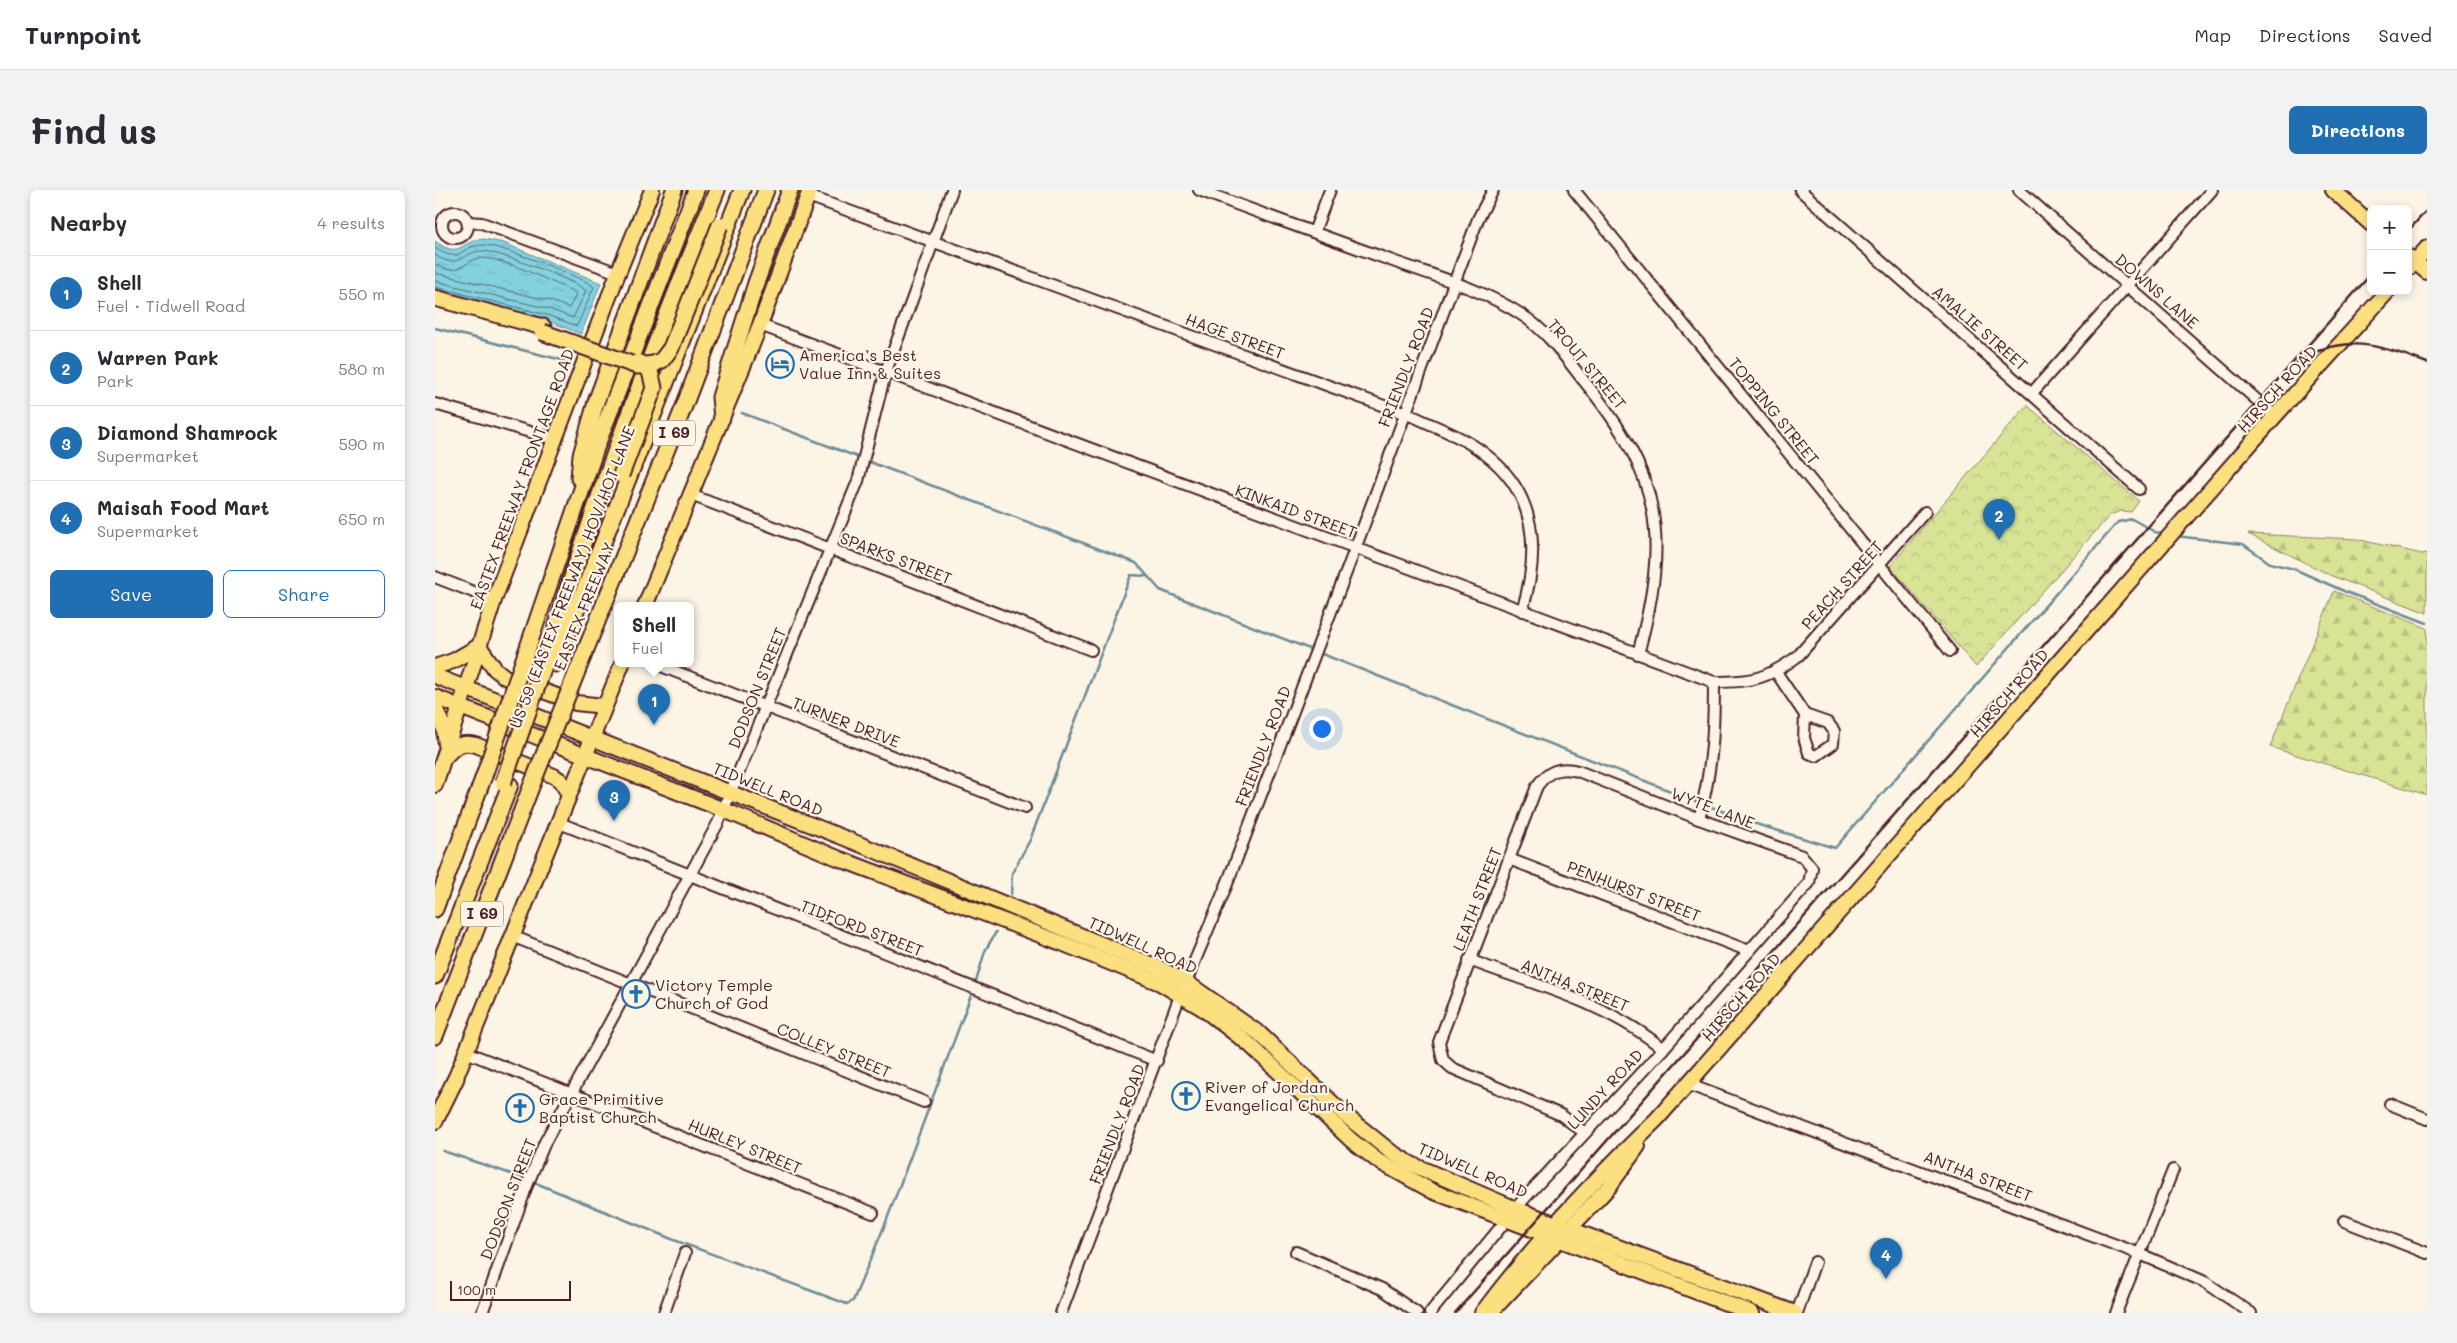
<!DOCTYPE html>
<meta charset="utf-8">
<style>
body{margin:0;font-family:Mali,sans-serif;background:#f2f2f3;color:#2b2b33}
.controls{position:absolute;right:15px;top:15px;display:grid;overflow:hidden;border-radius:8px;box-shadow:0 2px 8px #0003}
.controls button{width:45px;height:45px;display:grid;place-items:center;padding:0;border:0;border-bottom:1px solid #e1e1e2;background:#fff;color:#2b2b33;font:25px sans-serif}
.scale{position:absolute;left:15px;bottom:12px;width:121px;box-sizing:border-box;padding-left:5px;border:2px solid #4a1f2b;border-top:0;font-size:14px;line-height:18px;white-space:nowrap;color:#4a1f2b;-webkit-text-stroke:4px #fcf5e5;paint-order:stroke}
.you{position:absolute;left:886px;top:538px;width:18px;height:18px;margin:-12px;border:4px solid #fff;border-radius:50%;background:#1a73e8;box-shadow:0 0 0 8px #1a73e833}
.badge{display:grid;place-items:center;width:32px;height:32px;border-radius:50%;background:#1f6fb2;color:#fff;font-size:16px;font-weight:700}
.pin{position:absolute;translate:-50% -41px;filter:drop-shadow(0 1px 2px #0008)}
.pin::after{content:'';position:absolute;top:26px;width:18px;height:15px;background:inherit;clip-path:polygon(0 0,100% 0,50% 100%)}
.popup{position:absolute;left:179px;top:412px;width:80px;height:65px;box-sizing:border-box;display:grid;place-content:center;border-radius:8px;background:#fff;filter:drop-shadow(0 1px 4px #0005);font-size:16px;white-space:nowrap;color:#7c7c81}
.popup b{font-size:19px;color:#2b2b33}
.popup::after{content:'';position:absolute;left:50%;top:100%;margin-left:-10px;border:10px solid transparent;border-top-color:#fff}
.list{margin:0;padding:0;list-style:none}
h2{display:flex;justify-content:space-between;align-items:center;height:65px;margin:0;padding:0 20px;font-size:21px}
h2 small{font-size:16px;font-weight:400;color:#7c7c81}
.list li{display:grid;grid-template-columns:32px 1fr auto;gap:15px;align-items:center;box-sizing:border-box;height:75px;padding:0 20px;border-top:1px solid #e1e1e2}
.list b{display:block;font-size:19px;white-space:nowrap}
.list p{margin:0;font-size:16px;white-space:nowrap;color:#7c7c81}
.list em{font-size:16px;font-style:normal;color:#7c7c81}
.actions{display:flex;gap:10px;padding:15px 20px}
.actions a{flex:1;padding:11px 0;border:1px solid #1f6fb2;border-radius:8px;text-align:center;font-size:18px;color:#1f6fb2}
.actions .main{background:#1f6fb2;color:#fff}
.map{position:relative;flex:none;width:1992px;height:1123px;overflow:hidden;border-radius:8px}
header{display:flex;align-items:center;gap:30px;box-sizing:border-box;height:70px;padding:0 25px;background:#fff;border-bottom:1px solid #e1e1e2}
header strong{font-size:24px}
nav{display:flex;gap:28px;margin-inline-start:auto;font-size:18px}
.intro{display:flex;align-items:center;justify-content:space-between;box-sizing:border-box;height:120px;padding:0 30px}
h1{margin:0;font-size:35px}
.button{padding:12px 22px;border-radius:8px;background:#1f6fb2;color:#fff;font-size:18px;font-weight:700}
main{display:flex;gap:30px;padding:0 30px}
aside{flex:1;background:#fff;border-radius:8px;box-shadow:0 2px 8px #0003}
.map>svg:first-child{display:block}
.forest{fill:url(#forest-firs);stroke:#918160}
.park{fill:url(#park-crowns);stroke:#918160}
.water{fill:url(#water-ripples);stroke:#6c8a96}
.lines{fill:none;stroke-linecap:round;stroke-linejoin:round}
.shore{stroke:#606673;stroke-width:1}
.stream{stroke:#6c8a96;stroke-width:2.5}
.minor-casing{stroke:#4a1f2b;stroke-width:14}
.major-casing{stroke:#4a1f2b;stroke-width:18}
.highway-casing{stroke:#4a1f2b;stroke-width:19}
.minor{stroke:#fcf5e5;stroke-width:10}
.major{stroke:#fce080;stroke-width:14}
.highway{stroke:#fce080;stroke-width:15}
.rail{stroke:#4a1f2b;stroke-width:2.5}
.highway-bridge-casing{stroke:#4a1f2b;stroke-width:19;stroke-linecap:butt}
.highway-bridge{stroke:#fce080;stroke-width:15}
.labels{text-anchor:middle;stroke-width:4.5;stroke-linejoin:round;paint-order:stroke}
.shield{fill:#fcf5e5;stroke:#7f5f63;stroke-width:1}
.shield-label{font-size:15px;font-weight:bold;fill:#4a1f2b}
.street-label{font-size:16px;fill:#4a1f2b;stroke:#fcf5e5}
.poi-label{font-size:16px;fill:#4a1f2b;stroke:#fcf5e5;text-anchor:start}
</style>
<header>
<strong>Turnpoint</strong>
<nav><a>Map</a><a>Directions</a><a>Saved</a></nav>
</header>
<div class="intro"><h1>Find us</h1><a class="button">Directions</a></div>
<main>
<aside>
<h2>Nearby<small>4 results</small></h2>
<ul class="list">
<li><span class="badge">1</span><div><b>Shell</b><p>Fuel · Tidwell Road</p></div><em>550 m</em></li>
<li><span class="badge">2</span><div><b>Warren Park</b><p>Park</p></div><em>580 m</em></li>
<li><span class="badge">3</span><div><b>Diamond Shamrock</b><p>Supermarket</p></div><em>590 m</em></li>
<li><span class="badge">4</span><div><b>Maisah Food Mart</b><p>Supermarket</p></div><em>650 m</em></li>
</ul>
<div class="actions"><a class="main">Save</a><a>Share</a></div>
</aside>
<div class="map">
<svg width="1992" height="1123" viewBox="0 0 1992 1123">
<defs>
<pattern id="forest-firs" width="22" height="20" patternUnits="userSpaceOnUse" patternTransform="scale(1.25)"><rect width="22" height="20" fill="#d8e396"/><path d="M5 1l3.5 6h-7zM16 11l3.5 6h-7z" fill="#bbc281"/></pattern>
<pattern id="park-crowns" width="20" height="18" patternUnits="userSpaceOnUse" patternTransform="scale(1.25)"><rect width="20" height="18" fill="#d8e396"/><path d="M2 6a3 3 0 1 1 6 0M12 15a3 3 0 1 1 6 0" fill="none" stroke="#bbc281"/></pattern>
<pattern id="water-ripples" width="26" height="14" patternUnits="userSpaceOnUse" patternTransform="scale(1.25)"><rect width="26" height="14" fill="#82d1de"/><path d="M2 4q2-2 4 0t4 0M15 11q2-2 4 0t4 0" fill="none" stroke="#72b3bf"/></pattern>
</defs>
<rect width="100%" height="100%" fill="#fcf5e5"/>
<filter id="ink" filterUnits="userSpaceOnUse"><feTurbulence type="fractalNoise" baseFrequency=".02" numOctaves="2"/><feDisplacementMap in="SourceGraphic" scale="10" xChannelSelector="R" yChannelSelector="G"/><feConvolveMatrix kernelMatrix="1 2 1 2 8 2 1 2 1" color-interpolation-filters="sRGB"/></filter>
<g filter="url(#ink)">
<g class="forest">
<path d="M1813,344l108,5 66,15 5,-1v60l-95,-37z"/>
<path d="M1899,401l93,37v167l-157,-48z"/>
</g>
<path class="park" d="M1592,215l112,96 -8,11 -10,-1 -11,4 -134,152 -86,-101z"/>
<path class="water" d="M49,49l20,4 97,40 -20,51 -35,-14 -111,-28v-51c26,19 23,0 49,-2z"/>
<g class="lines">
<g class="shore">
<path d="M0,58c26,18 26,-4 49,-3 14,0 102,33 110,42l-17,39 -30,-11 -112,-28"/>
<path d="M0,65c25,17 29,-6 50,-4 15,2 93,30 101,40l-13,27 -24,-9 -114,-28"/>
<path d="M0,74c25,16 30,-6 47,-6 26,1 68,24 93,34l1,3 -7,13 -18,-7 -116,-28"/>
</g>
<g class="stream">
<path d="M0,138l135,34"/>
<path d="M307,223l118,45"/>
<path d="M432,271l269,102 24,27 152,60"/>
<path d="M1741,346l67,8 27,19 24,6 52,23 81,31"/>
<path d="M882,462l384,151"/>
<path d="M1271,615l50,19 79,24 283,-326 14,-3 23,13 9,2"/>
<path d="M576,705l1,-22 18,-33 101,-265 15,1"/>
<path d="M540,795l10,-34 11,-19"/>
<path d="M8,961l83,28"/>
<path d="M96,991l143,59 173,64 6,-3 33,-79 87,-232"/>
</g>
<defs>
<g id="minor">
<path d="M764,0c63,24 127,47 191,70 44,16 93,29 132,55 26,17 43,42 62,66 78,95 86,156 54,273"/>
<path d="M1139,0l376,461"/>
<path d="M1365,0l339,299"/>
<path d="M1584,0l256,226"/>
<path d="M373,6l609,222c23,11 48,20 68,36 53,40 55,99 37,157"/>
<circle cx="20" cy="35" r="13"/>
<path d="M32,32l15,1 136,50"/>
<path d="M879,42l16,-42"/>
<path d="M325,135l954,357c38,0 53,-3 84,-26l127,-144"/>
<path d="M1597,203l180,-203"/>
<path d="M0,214l119,35"/>
<path d="M256,305l400,155"/>
<path d="M0,387l59,23"/>
<path d="M221,474l369,144"/>
<path d="M1341,482l29,43 23,8 6,8 -1,13 -17,12 -7,-3 -5,-15 1,-23"/>
<path d="M1264,629c13,-50 15,-85 15,-137"/>
<path d="M122,632l600,239"/>
<path d="M1074,669l240,92"/>
<path d="M77,746l412,166"/>
<path d="M1034,770c66,25 140,43 194,89"/>
<path d="M31,862l407,161"/>
<path d="M1252,894l453,170 65,28 46,31"/>
<path d="M1955,914l37,15"/>
<path d="M1909,1031l83,32"/>
<path d="M861,1062l86,37 35,24"/>
<path d="M47,1123l44,-125 19,-46 173,-319 140,-342 27,-107 67,-184"/>
<path d="M229,1123l21,-60"/>
<path d="M626,1123l117,-312 49,-117 128,-335 123,-330 15,-29"/>
<path d="M995,1123l93,-113 140,-151 146,-166 3,-15 -10,-12 -103,-37 -121,-48c-18,-5 -30,0 -41,15l-98,256 4,18 9,8 109,47 24,18"/>
<path d="M1362,1123l18,-51"/>
<path d="M1681,1123l57,-143"/>
</g>
<g id="major">
<path d="M1898,0l38,34"/>
<path d="M1974,67l18,15"/>
<path d="M1973,79l19,-21"/>
<path d="M210,416l115,-281 50,-135"/>
<path d="M44,456l16,23 10,8 71,26 28,3"/>
<path d="M0,477l18,-6 26,-15"/>
<path d="M0,486l412,163 310,128 29,15 74,52 85,81 46,37 20,12 105,45 279,104"/>
<path d="M0,507l289,113 116,49 219,83 101,41 42,25 47,36 102,96 27,21 54,30 320,122"/>
<path d="M0,517l9,22 2,15"/>
<path d="M10,567c10,-11 16,-16 31,-12l78,31 6,4 9,14"/>
<path d="M0,595l59,-185 124,-327 34,-83"/>
<path d="M17,897l170,-423"/>
<path d="M1047,1123c52,-70 112,-133 175,-194l618,-703 113,-125"/>
<path d="M1055,1123l119,-126 29,-41"/>
</g>
<g id="highway">
<path d="M0,108l108,29"/>
<path d="M287,228l-2,-21 36,-114 34,-93"/>
<path d="M144,288l2,-23 15,-53 78,-212"/>
<path d="M91,463l71,-208 99,-255"/>
<path d="M111,471c47,-160 108,-316 171,-471"/>
<path d="M120,474l187,-474"/>
<path d="M141,484l107,-265 83,-219"/>
<path d="M0,719l49,-133"/>
<path d="M0,786l75,-191"/>
<path d="M0,846l94,-244"/>
<path d="M0,931l21,-43"/>
</g>
</defs>
<use href="#minor" class="minor-casing"/>
<use href="#major" class="major-casing"/>
<use href="#highway" class="highway-casing"/>
<use href="#minor" class="minor"/>
<use href="#major" class="major"/>
<use href="#highway" class="highway"/>
<g class="rail">
<path d="M1973,41l19,-21"/>
<path d="M1862,173c43,-31 85,-18 130,0"/>
<path d="M1020,1123l916,-1039"/>
</g>
<defs>
<g id="highway-bridge">
<path d="M107,142l95,34 17,-2 8,-4 9,-12 49,-123"/>
<path d="M186,285l33,-87 -4,-17 -12,-9"/>
<path d="M49,586l42,-123"/>
<path d="M68,593l43,-122"/>
<path d="M94,602l47,-118"/>
</g>
</defs>
<use href="#highway-bridge" class="highway-bridge-casing"/>
<use href="#highway-bridge" class="highway-bridge"/>
</g>
</g>
<defs>
<symbol id="hotel-ring" viewBox="-11 -11 22 22"><circle r="9.5" fill="#fcf5e5" stroke="#1f6fb2" stroke-width="1.5"/><path d="M-6-4.5h1.5V1H6V5H4.5V3h-9V5H-6ZM-4 0a1.8 1.8 0 1 1 3.6 0ZM.5 0V-2.5h3Q6-2.5 6 0Z" fill="#1f6fb2"/></symbol>
<symbol id="church-ring" viewBox="-11 -11 22 22"><circle r="9.5" fill="#fcf5e5" stroke="#1f6fb2" stroke-width="1.5"/><path d="M-1.2-6h2.4v3.5h3.3v2.4h-3.3V6h-2.4V-.1h-3.3v-2.4h3.3Z" fill="#1f6fb2"/></symbol>
</defs>
<g fill-rule="evenodd">
<use href="#hotel-ring" x="329" y="158" width="32" height="32"/>
<use href="#church-ring" x="185" y="788" width="32" height="32"/>
<use href="#church-ring" x="735" y="890" width="32" height="32"/>
<use href="#church-ring" x="69" y="902" width="32" height="32"/>
</g>
<g class="labels">
<g class="shield">
<rect x="218" y="230.5" width="42" height="25" rx="4"/>
<rect x="26" y="711.5" width="42" height="25" rx="4"/>
</g>
<g class="shield-label">
<text x="239" y="248">I 69</text>
<text x="47" y="729">I 69</text>
</g>
<g class="street-label">
<text transform="translate(1722 101) rotate(41)" y="6">DOWNS LANE</text>
<text transform="translate(1545 138) rotate(41)" y="6">AMALIE STREET</text>
<text transform="translate(800 146) rotate(20)" y="6">HAGE STREET</text>
<text transform="translate(1152 174) rotate(50)" y="6">TROUT STREET</text>
<text transform="translate(971 177) rotate(-69)" y="6">FRIENDLY ROAD</text>
<text transform="translate(1842 199) rotate(-48)" y="6">HIRSCH ROAD</text>
<text transform="translate(1339 221) rotate(51)" y="6">TOPPING STREET</text>
<text transform="translate(87 289) rotate(-70)" y="6">EASTEX FREEWAY FRONTAGE ROAD</text>
<text transform="translate(861 321) rotate(20)" y="6">KINKAID STREET</text>
<text transform="translate(461 368) rotate(21)" y="6">SPARKS STREET</text>
<text transform="translate(137 387) rotate(-69)" y="6">US 59 (EASTEX FREEWAY) HOV/HOT LANE</text>
<text transform="translate(1407 395) rotate(-48)" y="6">PEACH STREET</text>
<text transform="translate(149 416) rotate(-68)" y="6">EASTEX FREEWAY</text>
<text transform="translate(322 498) rotate(-68)" y="6">DODSON STREET</text>
<text transform="translate(1574 503) rotate(-49)" y="6">HIRSCH ROAD</text>
<text transform="translate(411 532) rotate(21)" y="6">TURNER DRIVE</text>
<text transform="translate(828 556) rotate(-69)" y="6">FRIENDLY ROAD</text>
<text transform="translate(333 599) rotate(22)" y="6">TIDWELL ROAD</text>
<text transform="translate(1278 618) rotate(21)" y="6">WYTE LANE</text>
<text transform="translate(1199 701) rotate(21)" y="6">PENHURST STREET</text>
<text transform="translate(1042 709) rotate(-69)" y="6">LEATH STREET</text>
<text transform="translate(427 738) rotate(21)" y="6">TIDFORD STREET</text>
<text transform="translate(708 755) rotate(24)" y="6">TIDWELL ROAD</text>
<text transform="translate(1140 795) rotate(22)" y="6">ANTHA STREET</text>
<text transform="translate(1306 807) rotate(-49)" y="6">HIRSCH ROAD</text>
<text transform="translate(399 860) rotate(22)" y="6">COLLEY STREET</text>
<text transform="translate(1170 899) rotate(-47)" y="6">LUNDY ROAD</text>
<text transform="translate(682 934) rotate(-69)" y="6">FRIENDLY ROAD</text>
<text transform="translate(310 956) rotate(22)" y="6">HURLEY STREET</text>
<text transform="translate(1038 980) rotate(23)" y="6">TIDWELL ROAD</text>
<text transform="translate(1543 986) rotate(21)" y="6">ANTHA STREET</text>
<text transform="translate(73 1009) rotate(-69)" y="6">DODSON STREET</text>
</g>
<g class="poi-label">
<text x="364" y="171">America’s Best<tspan x="364" dy="18">Value Inn &amp; Suites</tspan></text>
<text x="220" y="801">Victory Temple<tspan x="220" dy="18">Church of God</tspan></text>
<text x="770" y="903">River of Jordan<tspan x="770" dy="18">Evangelical Church</tspan></text>
<text x="104" y="915">Grace Primitive<tspan x="104" dy="18">Baptist Church</tspan></text>
</g>
</g>
</svg>
<div class="controls">
<button>+</button>
<button>−</button>
</div>
<div class="scale">100 m</div>
<div class="you"></div>
<div class="pin badge" style="left:219px;top:535px">1</div>
<div class="popup"><b>Shell</b>Fuel</div>
<div class="pin badge" style="left:1564px;top:350px">2</div>
<div class="pin badge" style="left:179px;top:631px">3</div>
<div class="pin badge" style="left:1451px;top:1089px">4</div>
</div>
</main>
